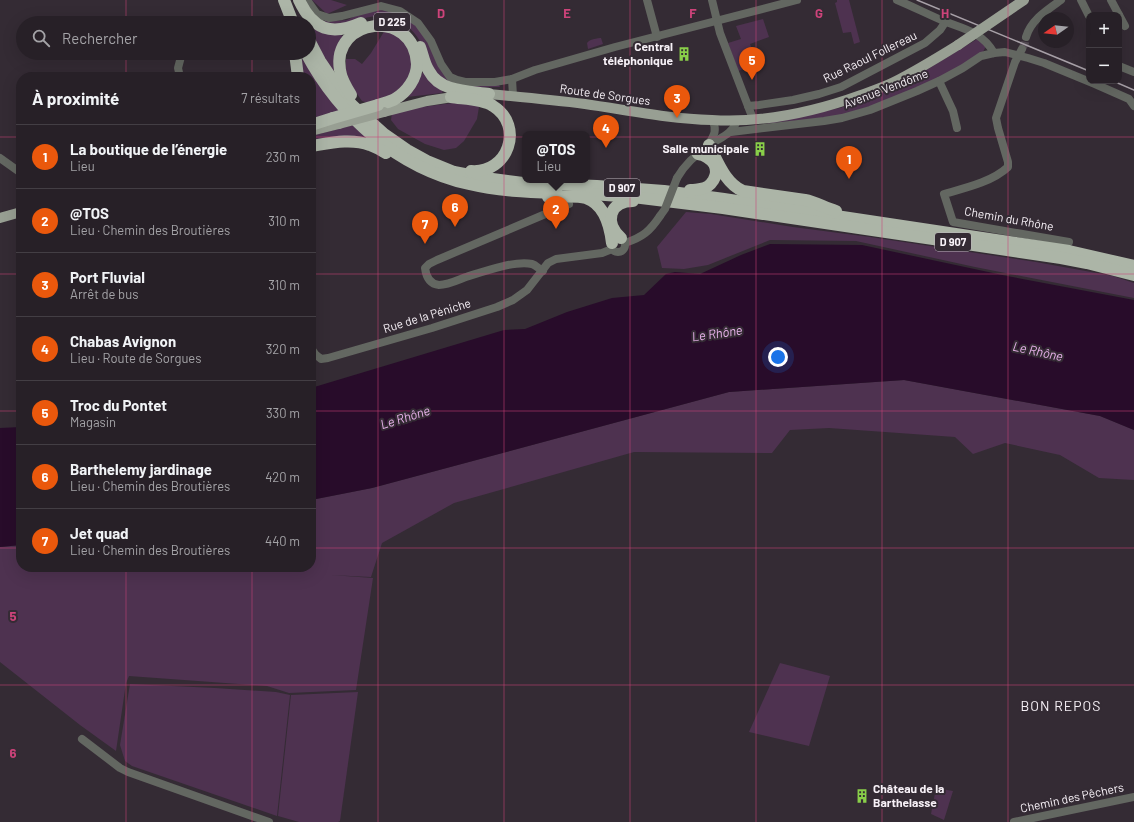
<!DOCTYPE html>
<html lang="fr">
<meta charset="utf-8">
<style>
body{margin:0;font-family:Barlow,sans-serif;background:#2f282f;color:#f1f3f6}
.controls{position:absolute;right:12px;top:12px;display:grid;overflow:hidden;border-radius:8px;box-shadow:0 4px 16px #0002}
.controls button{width:36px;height:36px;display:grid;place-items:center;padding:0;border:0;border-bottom:1px solid #433e44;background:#272027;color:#f1f3f6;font:20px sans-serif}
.compass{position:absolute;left:1038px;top:12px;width:36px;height:36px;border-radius:50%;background:#272027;box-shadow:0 4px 16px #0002;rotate:256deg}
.you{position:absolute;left:778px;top:357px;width:14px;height:14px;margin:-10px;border:3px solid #fff;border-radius:50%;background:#1a73e8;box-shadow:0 0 0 6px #1a73e833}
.badge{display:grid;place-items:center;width:26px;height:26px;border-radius:50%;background:#ea580c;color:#fff;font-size:13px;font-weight:700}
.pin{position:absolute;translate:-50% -33px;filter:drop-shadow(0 1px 2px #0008)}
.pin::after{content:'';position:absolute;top:21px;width:14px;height:12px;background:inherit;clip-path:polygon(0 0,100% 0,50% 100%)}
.popup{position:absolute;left:522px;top:131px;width:68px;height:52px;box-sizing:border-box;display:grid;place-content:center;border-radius:8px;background:#272027;filter:drop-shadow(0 1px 3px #0005);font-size:13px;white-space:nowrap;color:#a4a3a7}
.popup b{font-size:15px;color:#f1f3f6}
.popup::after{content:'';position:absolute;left:50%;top:100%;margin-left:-8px;border:8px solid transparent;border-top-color:#272027}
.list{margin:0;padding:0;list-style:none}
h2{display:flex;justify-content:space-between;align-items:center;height:52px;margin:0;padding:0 16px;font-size:17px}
h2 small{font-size:13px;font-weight:400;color:#a4a3a7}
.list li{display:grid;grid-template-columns:26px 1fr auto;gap:12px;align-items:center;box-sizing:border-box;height:64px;padding:0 16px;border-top:1px solid #433e44}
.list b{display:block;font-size:15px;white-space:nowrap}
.list p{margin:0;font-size:13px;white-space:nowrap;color:#a4a3a7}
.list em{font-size:13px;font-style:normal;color:#a4a3a7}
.icon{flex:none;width:22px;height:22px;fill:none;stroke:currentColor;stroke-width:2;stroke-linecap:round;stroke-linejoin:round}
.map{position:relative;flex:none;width:1134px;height:822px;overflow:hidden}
.search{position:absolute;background:#272027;box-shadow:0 4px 16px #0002;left:16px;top:16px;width:300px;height:44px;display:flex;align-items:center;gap:10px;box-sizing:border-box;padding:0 14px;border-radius:22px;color:#a4a3a7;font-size:15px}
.panel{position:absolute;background:#272027;box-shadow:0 4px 16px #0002;left:16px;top:72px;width:300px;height:500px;border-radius:16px}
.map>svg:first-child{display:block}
.green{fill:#4e3250}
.water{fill:#280c2a}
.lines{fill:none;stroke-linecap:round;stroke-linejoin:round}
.minor-tunnel{stroke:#514951;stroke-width:8;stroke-dasharray:8 4;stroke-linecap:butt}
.minor{stroke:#636761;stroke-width:8}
.major{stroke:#989f93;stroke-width:10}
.highway{stroke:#acb5a7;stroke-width:12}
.rail{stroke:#a8a1a8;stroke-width:1.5}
.minor-bridge{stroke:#636761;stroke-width:8}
.major-bridge{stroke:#989f93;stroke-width:10}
.highway-bridge{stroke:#acb5a7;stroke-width:12}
.grid{fill:none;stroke:#cd437a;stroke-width:1;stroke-opacity:0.55}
.labels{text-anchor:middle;stroke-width:4;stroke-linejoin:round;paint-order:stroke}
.shield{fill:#342b34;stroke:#bcb6bc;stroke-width:1}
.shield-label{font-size:11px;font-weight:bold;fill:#f7f1f7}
.poi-label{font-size:12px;font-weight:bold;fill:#f7f1f7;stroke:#342b34;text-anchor:end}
.street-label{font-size:12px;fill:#f7f1f7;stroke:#342b34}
.water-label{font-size:13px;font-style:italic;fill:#e8b2eb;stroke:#342b34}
.quarter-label{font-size:14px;letter-spacing:1px;fill:#f7f1f7;stroke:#342b34}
.grid-label{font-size:13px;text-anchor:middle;font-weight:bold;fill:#cd437a;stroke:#342b34;stroke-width:4;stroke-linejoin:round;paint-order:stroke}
</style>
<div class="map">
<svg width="1134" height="822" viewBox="0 0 1134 822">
<rect width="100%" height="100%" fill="#342b34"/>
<g class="green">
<path d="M312,0h19l16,5 -20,9z"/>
<path d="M837,0h12l11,42 -6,2 -3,-12 -8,1 -8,-30 2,-1z"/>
<path d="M380,10c8,1 16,2 24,6 18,9 32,43 42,61l53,8 1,2 -37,1 -29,-11c-9,-26 -15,-53 -46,-59 -6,-1 -12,-2 -18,-1 -8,1 -14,5 -20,7 -8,2 -17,1 -25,1l-3,-4h14l11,-1 12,-6z"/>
<path d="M763,19l6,18 -19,7 8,20 -20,7 -10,-28 13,-4 -5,-13z"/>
<path d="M309,26l23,9h9l3,2 -9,34 -5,-1c-6,-9 -21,-33 -21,-44z"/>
<path d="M385,30l9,2 14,13 5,24 -10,17 -8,7 -19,10h-8l-6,-2 -9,-13 -7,-16v-13h9l7,5 9,-11z"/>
<path d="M600,38h1l2,6 -15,5 -1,-6c3,-4 7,-4 13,-5z"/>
<path d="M979,38l6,6v4l-2,4 -38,24 -48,22 -62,19 -51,5 -16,2 -1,-2 73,-14 23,-8 28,-12 27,-13z"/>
<path d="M302,53l40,59 -31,10v-45h-11z"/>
<path d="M423,72l2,1 18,18 -1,2 -35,4z"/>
<path d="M469,101l10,6 -2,12 -13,22 -8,7 -12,2 -19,-6 -27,-15 -7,-9 1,-7 13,-4z"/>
<path d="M354,125l17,17 -60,2v-8z"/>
<path d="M686,212l25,2 82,13 77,10 166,25 77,14 21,7v15l-159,-31 -119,-26 -86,-1 -62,25 -24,4 -22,-1 -5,-21z"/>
<path d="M904,380l196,36 34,14v50l-35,-2 -39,-23 -55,-12 -32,11 -18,-17 -126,-9 -39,2 -18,23 -138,-1 -180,51 -72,40 -11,34 -40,-2 42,3 -17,112 -67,3 -22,-7 -138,-10 -3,7 -10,68 -36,-26 -80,-63v-115l21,-2v22h290v-67l61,-12 357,-96z"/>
<path d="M780,663l50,13 -21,70 -60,-14z"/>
<path d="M130,684l85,4 61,4 14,3 -13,121 -145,-50 -7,-5 -5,-16z"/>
<path d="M358,692l-18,129 -2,1h-39l-21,-6 13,-121z"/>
<path d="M936,788l17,3 -9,29 -13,-6z"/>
</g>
<g class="water">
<path d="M770,244l92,1 145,31 127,24v130l-34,-14 -196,-36 -175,12 -357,96 -61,12v-112l193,-58 21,-1 42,-17 45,-14 32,-3 22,-21 9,-2 25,2 41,-19z"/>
<path d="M21,427v118l-21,2v-119z"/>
</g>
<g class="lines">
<path class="minor-tunnel" d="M1022,49l3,-6 1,-6"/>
<g class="minor">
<path d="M307,0l10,14 12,4 13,-2 39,-10 19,5 18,12 13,18 10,23 9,13 7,3 8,2h30l17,-3"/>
<path d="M647,0l10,37"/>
<path d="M712,0l8,33 33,86"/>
<path d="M897,0c17,7 32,15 49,22 19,7 37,11 48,31"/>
<path d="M1081,0l8,16"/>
<path d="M1111,0l8,15"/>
<path d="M1119,15l6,11"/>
<path d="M199,23h1"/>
<path d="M1026,37c5,-17 21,-27 35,-37"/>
<path d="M1022,49l-7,13 -19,56 2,10 10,34v5c-16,15 -43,21 -64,27l9,28 116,20"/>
<path d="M1119,66l15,6"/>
<path d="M180,77l-2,-9 4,-15"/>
<path d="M939,81l14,30 4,17"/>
<path d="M513,96l-1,-17 23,-9 80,-23 182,-47"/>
<path d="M748,106l11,-1 34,-5 26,-6 22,-7 84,-44 15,-13 6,-9"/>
<path d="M731,132l93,-11 18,-3 28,-8 47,-19 22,-10 24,-13 18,-12 13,-3 11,-1 23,6 16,5 51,21 34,15 5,7"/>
<path d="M709,144c5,-9 8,-13 4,-23"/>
<path d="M0,158l21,15"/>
<path d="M677,178c8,-14 19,-24 33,-33 9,-7 21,-10 26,-22l-1,-3"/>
<circle cx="618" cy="245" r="7"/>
<path d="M625,243c18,-6 25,-12 35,-27"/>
<path d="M543,271c-4,-2 -7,-6 -11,-7 -17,-4 -50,8 -66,13 -8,3 -18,8 -27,8 -10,-1 -13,-9 -14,-17l4,-4 8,-4 132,-56"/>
<path d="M311,348l4,6 6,5 7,-1 104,-30 65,-21 16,-7 14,-10 21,-27 8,-4 46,-6 10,-4"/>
<path d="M82,739l38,29 8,4 141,50"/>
<path d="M1014,822l120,-25"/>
</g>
<g class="major">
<path d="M483,94h6c32,3 64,6 96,10 42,6 84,15 127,16 49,3 102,-8 149,-25 11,-4 23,-8 33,-13 22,-11 43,-24 64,-37"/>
<path d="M384,112l43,-11 32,-5"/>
<path d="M311,131l28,-7"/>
<path d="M0,218l21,-6"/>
</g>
<g class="highway">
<path d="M284,0l9,23"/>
<path d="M299,0c14,30 32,36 62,23"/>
<path d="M309,40l11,21 23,34 10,11 31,28 23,16 20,11 27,11 31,6 38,5 74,3 67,5 60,8 345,52 65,15"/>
<path d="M420,47c3,8 4,17 9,24 11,21 39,20 60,23"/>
<path d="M295,53l3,24"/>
<path d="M306,53c34,64 92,115 163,131 29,7 59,8 88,9"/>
<path d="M351,95c-5,-8 -10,-16 -11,-25 -9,-52 74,-63 77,-6 0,14 -10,28 -22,35 -5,3 -12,4 -17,6"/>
<path d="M451,97c12,2 32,2 42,9 32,20 15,68 -22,65"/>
<path d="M311,125l22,-7"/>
<path d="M709,145c9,17 16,38 34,46l62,9c11,2 20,8 31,11"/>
<path d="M311,146c19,-3 40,-8 59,-1 5,2 11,5 16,8"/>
<path d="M690,190c4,0 7,0 10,-1 11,-1 20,-14 14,-25 -4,-6 -9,-9 -16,-10"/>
<path d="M578,193l55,4 90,11 338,50 26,5 47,12"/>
<path d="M548,197c11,0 27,-2 38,1 18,6 24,28 26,45"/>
<path d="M621,238c-17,-15 -12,-37 12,-37"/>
</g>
<g class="rail">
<path d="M917,0l172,71"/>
<path d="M1113,81l21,9"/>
</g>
<path class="minor-bridge" d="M660,216l5,-7 12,-31"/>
<g class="major-bridge">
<path d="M958,45l66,-45"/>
<path d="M339,124l45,-12"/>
</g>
<path class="highway-bridge" d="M333,118l45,-13"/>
</g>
<path class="grid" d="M126,0v23M252,0v23M378,0v822M504,0v822M630,0v822M756,0v822M882,0v822M1008,0v822M126,53v24M252,53v24M0,137h21M311,137h823M0,274h21M311,274h823M0,411h21M311,411h823M0,548h21M311,548h823M126,567v255M252,567v255M0,685h1134"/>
<defs>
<symbol id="building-bare" viewBox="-9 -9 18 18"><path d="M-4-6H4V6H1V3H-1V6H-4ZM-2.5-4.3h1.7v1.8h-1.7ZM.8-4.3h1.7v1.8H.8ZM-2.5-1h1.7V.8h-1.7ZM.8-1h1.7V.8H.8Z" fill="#89cf49" stroke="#342b34" stroke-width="2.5" paint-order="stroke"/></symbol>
</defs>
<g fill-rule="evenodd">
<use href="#building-bare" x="674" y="44" width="20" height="20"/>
<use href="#building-bare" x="750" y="139" width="20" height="20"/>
<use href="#building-bare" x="852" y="786" width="20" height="20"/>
</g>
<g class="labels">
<g class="shield">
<rect x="374" y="13" width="36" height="18" rx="3"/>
<rect x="604" y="179" width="36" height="18" rx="3"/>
<rect x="935" y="233" width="36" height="18" rx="3"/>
</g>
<g class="shield-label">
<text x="392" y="26">D 225</text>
<text x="622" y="192">D 907</text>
<text x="953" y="246">D 907</text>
</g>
<g class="poi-label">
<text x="673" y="51">Central<tspan x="673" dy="14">téléphonique</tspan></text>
<text x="749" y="153">Salle municipale</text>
<text x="873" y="793" text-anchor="start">Château de la<tspan x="873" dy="14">Barthelasse</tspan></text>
</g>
<g class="street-label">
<text transform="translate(870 57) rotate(-26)" y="4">Rue Raoul Follereau</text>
<text transform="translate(886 89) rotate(-21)" y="4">Avenue Vendôme</text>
<text transform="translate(605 95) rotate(8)" y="4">Route de Sorgues</text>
<text transform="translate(1009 219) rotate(10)" y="4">Chemin du Rhône</text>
<text transform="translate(427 316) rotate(-17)" y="4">Rue de la Péniche</text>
<text transform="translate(1072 798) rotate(-12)" y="4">Chemin des Pêchers</text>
</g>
<g class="water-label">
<text transform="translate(717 333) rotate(-8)" y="5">Le Rhône</text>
<text transform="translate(1038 351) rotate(12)" y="5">Le Rhône</text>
<text transform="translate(405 417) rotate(-17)" y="5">Le Rhône</text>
</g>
<g class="quarter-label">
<text x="1061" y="711">BON REPOS</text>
</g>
</g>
<g class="grid-label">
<text x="441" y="18">D</text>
<text x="567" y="18">E</text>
<text x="693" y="18">F</text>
<text x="819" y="18">G</text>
<text x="945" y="18">H</text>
<text x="13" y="621">5</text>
<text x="13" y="758">6</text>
</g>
</svg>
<div class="controls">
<button>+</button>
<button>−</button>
</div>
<svg class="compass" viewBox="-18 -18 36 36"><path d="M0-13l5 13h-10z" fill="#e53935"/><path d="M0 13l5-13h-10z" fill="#a4a3a7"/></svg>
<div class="you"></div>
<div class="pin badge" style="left:849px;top:179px">1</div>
<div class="pin badge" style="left:556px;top:229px">2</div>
<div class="popup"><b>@TOS</b>Lieu</div>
<div class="pin badge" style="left:677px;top:118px">3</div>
<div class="pin badge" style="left:606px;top:148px">4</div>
<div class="pin badge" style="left:752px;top:80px">5</div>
<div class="pin badge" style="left:455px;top:227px">6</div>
<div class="pin badge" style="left:425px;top:244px">7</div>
<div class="search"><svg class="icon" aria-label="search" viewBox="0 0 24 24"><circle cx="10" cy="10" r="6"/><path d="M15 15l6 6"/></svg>Rechercher</div>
<section class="panel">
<h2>À proximité<small>7 résultats</small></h2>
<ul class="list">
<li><span class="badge">1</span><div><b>La boutique de l’énergie</b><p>Lieu</p></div><em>230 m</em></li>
<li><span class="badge">2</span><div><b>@TOS</b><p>Lieu · Chemin des Broutières</p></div><em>310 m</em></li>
<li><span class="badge">3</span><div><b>Port Fluvial</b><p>Arrêt de bus</p></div><em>310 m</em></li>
<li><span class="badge">4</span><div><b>Chabas Avignon</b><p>Lieu · Route de Sorgues</p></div><em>320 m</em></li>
<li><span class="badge">5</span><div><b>Troc du Pontet</b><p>Magasin</p></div><em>330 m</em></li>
<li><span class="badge">6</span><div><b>Barthelemy jardinage</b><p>Lieu · Chemin des Broutières</p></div><em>420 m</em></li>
<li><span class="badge">7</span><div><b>Jet quad</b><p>Lieu · Chemin des Broutières</p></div><em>440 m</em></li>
</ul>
</section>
</div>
